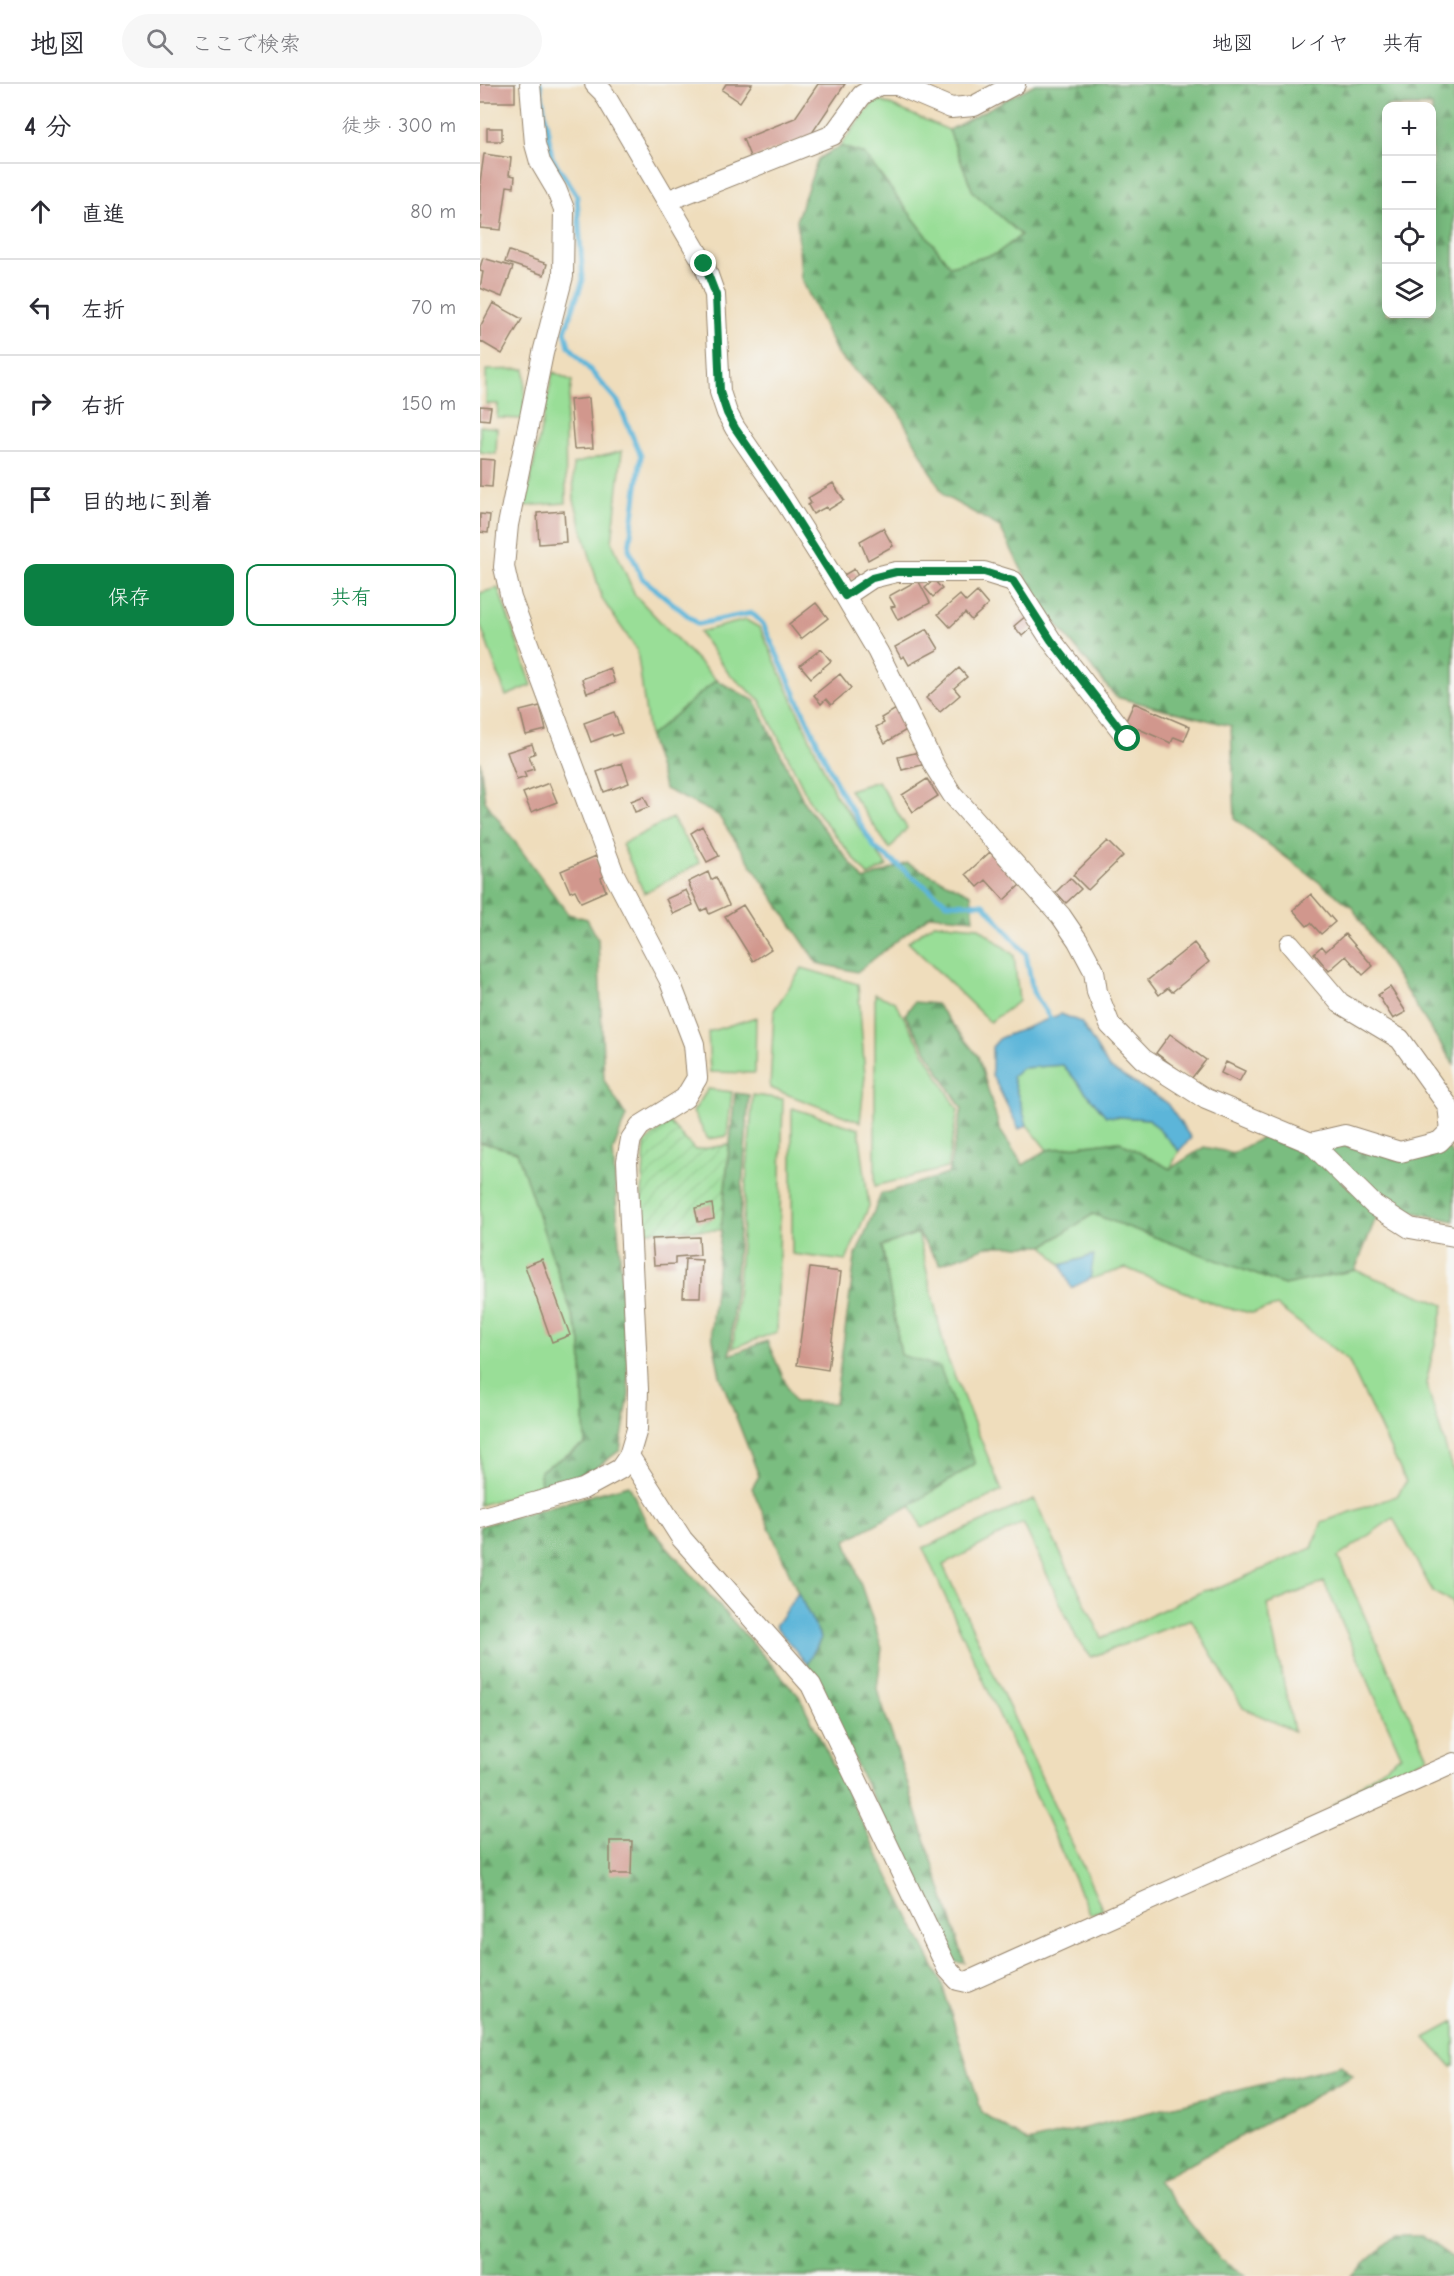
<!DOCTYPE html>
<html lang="ja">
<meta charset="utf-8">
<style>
body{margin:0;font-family:"Comic Neue","Klee One",sans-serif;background:#f7f7f7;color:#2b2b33}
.controls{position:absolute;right:18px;top:18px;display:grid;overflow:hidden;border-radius:12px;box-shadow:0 3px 15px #0003}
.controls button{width:54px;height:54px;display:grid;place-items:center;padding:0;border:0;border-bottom:2px solid #e1e1e2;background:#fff;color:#2b2b33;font:30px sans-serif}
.stop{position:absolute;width:18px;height:18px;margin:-14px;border:4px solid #0b8043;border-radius:50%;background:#fff}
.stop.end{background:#0b8043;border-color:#fff;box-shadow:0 2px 6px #0008}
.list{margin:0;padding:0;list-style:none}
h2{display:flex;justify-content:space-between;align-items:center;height:78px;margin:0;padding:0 24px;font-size:26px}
h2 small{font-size:20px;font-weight:400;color:#7c7c81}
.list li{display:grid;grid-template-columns:39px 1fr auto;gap:18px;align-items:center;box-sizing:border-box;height:96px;padding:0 24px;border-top:2px solid #e1e1e2}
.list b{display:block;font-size:22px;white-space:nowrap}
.list em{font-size:20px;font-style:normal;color:#7c7c81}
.actions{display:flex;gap:12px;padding:18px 24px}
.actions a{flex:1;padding:14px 0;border:2px solid #0b8043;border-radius:12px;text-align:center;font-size:21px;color:#0b8043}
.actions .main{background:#0b8043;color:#fff}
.icon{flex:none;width:33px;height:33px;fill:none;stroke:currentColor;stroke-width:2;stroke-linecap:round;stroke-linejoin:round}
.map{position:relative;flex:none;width:974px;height:2192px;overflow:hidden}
header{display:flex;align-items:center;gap:36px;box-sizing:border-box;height:84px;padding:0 30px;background:#fff;border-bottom:2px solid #e1e1e2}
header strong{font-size:28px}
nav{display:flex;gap:33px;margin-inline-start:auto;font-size:21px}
.search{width:420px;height:54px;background:#f7f7f7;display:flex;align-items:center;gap:15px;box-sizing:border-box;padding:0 21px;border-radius:33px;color:#7c7c81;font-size:22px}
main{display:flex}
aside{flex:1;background:#fff}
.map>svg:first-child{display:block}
</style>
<header>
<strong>地図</strong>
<div class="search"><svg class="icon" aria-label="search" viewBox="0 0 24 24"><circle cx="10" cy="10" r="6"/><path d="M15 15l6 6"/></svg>ここで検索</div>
<nav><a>地図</a><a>レイヤ</a><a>共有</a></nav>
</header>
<main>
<aside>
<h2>4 分<small>徒歩 · 300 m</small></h2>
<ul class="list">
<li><svg class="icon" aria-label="ahead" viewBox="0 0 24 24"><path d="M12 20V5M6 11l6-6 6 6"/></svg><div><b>直進</b></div><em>80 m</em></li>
<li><svg class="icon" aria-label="left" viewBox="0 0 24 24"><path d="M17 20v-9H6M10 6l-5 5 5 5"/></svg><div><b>左折</b></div><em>70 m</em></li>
<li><svg class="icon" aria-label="right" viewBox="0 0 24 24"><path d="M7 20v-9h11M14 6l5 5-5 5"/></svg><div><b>右折</b></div><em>150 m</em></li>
<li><svg class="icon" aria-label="arrive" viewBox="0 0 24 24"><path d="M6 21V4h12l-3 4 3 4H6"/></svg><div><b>目的地に到着</b></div></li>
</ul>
<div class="actions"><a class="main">保存</a><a>共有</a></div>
</aside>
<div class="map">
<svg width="974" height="2192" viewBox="0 0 974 2192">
<defs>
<pattern id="forest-firs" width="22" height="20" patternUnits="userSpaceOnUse" patternTransform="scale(1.5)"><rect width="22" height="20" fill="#7abd80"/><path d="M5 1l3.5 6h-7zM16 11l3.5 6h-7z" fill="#659a68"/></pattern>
<pattern id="garden-furrows" width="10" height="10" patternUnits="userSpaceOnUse" patternTransform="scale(1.5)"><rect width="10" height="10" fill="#99de97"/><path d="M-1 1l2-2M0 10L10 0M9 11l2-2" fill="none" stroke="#85bf82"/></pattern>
</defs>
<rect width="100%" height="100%" fill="#f6f6f2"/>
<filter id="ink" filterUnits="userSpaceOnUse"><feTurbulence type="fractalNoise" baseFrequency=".0167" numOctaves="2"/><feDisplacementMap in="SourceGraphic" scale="12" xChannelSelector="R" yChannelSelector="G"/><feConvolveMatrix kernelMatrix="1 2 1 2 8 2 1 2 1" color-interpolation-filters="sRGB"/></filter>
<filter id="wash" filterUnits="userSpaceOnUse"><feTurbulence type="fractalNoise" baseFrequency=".008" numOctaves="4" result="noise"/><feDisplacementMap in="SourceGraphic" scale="24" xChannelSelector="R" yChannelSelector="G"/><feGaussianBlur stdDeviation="1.35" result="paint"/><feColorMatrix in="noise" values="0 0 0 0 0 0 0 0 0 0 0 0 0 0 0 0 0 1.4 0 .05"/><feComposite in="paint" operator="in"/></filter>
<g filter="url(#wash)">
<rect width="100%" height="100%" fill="#efddbc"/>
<path fill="#99de97" stroke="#6a845a" stroke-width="1.5" d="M396,15L469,46L493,108L542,151L516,170L470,182L384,70L360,62Z
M45,285L44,335L17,334L18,320H6V286Z
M73,288L92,297L85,341L86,419L45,422Z
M0,342L17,344L16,370L0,368Z
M142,367L132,458L155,511L236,596L169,653L157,566L122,515L94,416L93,380Z
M18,504L52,601L26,612L0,540V509Z
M266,536L280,544L355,710L407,782L388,792L332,722L280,616L249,590L219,548Z
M398,697L427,744L410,765L369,706Z
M192,734L220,779L164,809L142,760Z
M454,839L498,843L534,871L539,917L510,938L428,858Z
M322,884L378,900L385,992L380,1038L290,1004L294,926Z
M395,910L415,918L478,1026L467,1084L395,1102Z
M276,933L275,989L230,988L228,948Z
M583,981L626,1032L669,1035L699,1067L690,1085L638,1057L567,1066L547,1041L532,993L542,984Z
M228,1005L252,1008L247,1052L228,1055L213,1028Z
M273,1011L303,1015L297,1248L253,1264Z
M312,1024L379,1045L389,1122L366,1177L312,1170Z
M0,1058L37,1068L101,1257L105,1360L60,1387L61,1404L0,1421Z
M613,1130L804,1201L875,1186L964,1221L946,1299L974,1391V1533L972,1518L953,1508L913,1434L858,1473L948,1673L851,1723L921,1671L844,1498L787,1521L814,1647L763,1624L711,1535L611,1573L597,1555L543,1439L463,1481L623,1826L610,1830L443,1464L554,1415L622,1554L723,1507L741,1503L832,1464L842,1438L917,1412L926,1398L868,1276L797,1222L772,1229L742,1223L646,1184L610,1195L613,1171L581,1181L564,1162Z
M438,1149L466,1271L522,1407L442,1444L431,1421L495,1379L421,1271L402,1162Z
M974,1938V1982L972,1983L945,1954Z"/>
<path fill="url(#forest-firs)" stroke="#5a744f" stroke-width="1.5" fill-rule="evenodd" d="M555,0H974V981L872,823L755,735L751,642L636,613L557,516L520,443L464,412L418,327L358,271L321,194L317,134L338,75L360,62L384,70L470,182L516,170L541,151L493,108L469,46ZM906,22H952V230H906Z
M236,596L275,617L326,722L384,796L427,779L491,810L494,835L450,831L377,888L337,879L238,731L185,705L169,653Z
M0,677L5,717L88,830L107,835L118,855L124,996L146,1032L133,1067L149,1310L140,1366L113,1386L61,1404L60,1387L105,1360L101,1257L37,1068L0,1058Z
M434,918L456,920L498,972L520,1046L543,1081L567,1066L638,1057L690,1085L724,1063L754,1069L783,1053L828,1070L859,1060L917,1075L968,1064L974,1073V1137L901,1121L875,1186L804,1201L613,1130L564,1162H509L460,1180L438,1149L402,1162L421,1271L460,1283L495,1380L431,1421L366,1456L402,1564L397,1605L485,1879L473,1878L327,1580L341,1554L318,1509L272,1404L279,1392L240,1292L231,1245L255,1009L269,1011L250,1271L287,1257L314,1318L355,1319L375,1174L401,1110L468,1090L482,1025L425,931Z
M149,1401L167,1440L319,1612L461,1897L502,2029L548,2058L861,1981L873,1992L677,2097L739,2174L766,2192H0V1442Z
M916,2152H942L974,2175V2192H871Z"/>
<path fill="url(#garden-furrows)" stroke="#6a845a" stroke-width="1.5" d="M189,1038L215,1066L249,1061L241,1146L160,1147L165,1059Z"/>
<path fill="#5cb5d9" stroke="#4c707c" stroke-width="1.5" d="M581,930L601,938L629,984L686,1018L711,1054L699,1067L669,1035L626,1032L583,981L542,984L532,993L547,1041L539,1045L512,991V963L520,954Z
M614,1171L610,1195L591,1204L581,1181Z
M318,1509L341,1554L327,1580L295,1542Z"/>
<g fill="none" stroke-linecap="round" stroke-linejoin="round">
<path stroke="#5cb5d9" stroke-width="5" d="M60,0L72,73L97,112L103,196L85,247L89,262L138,318L161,372L149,465L162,494L218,540L272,529L283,540L359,705L395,764L467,819L504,820L546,870L553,908L574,940"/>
</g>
<g id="blocks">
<path fill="#d1978d" d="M0,0H35V18H0Z
M246,0H272L260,18L242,6Z
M338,0H365L330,52L271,75L263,55L315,34Z
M7,44H22V57H7Z
M4,70L31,74L29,91L35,92L34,103L27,102L21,146L0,144L2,132H0V98Z
M29,167L67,180L64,191L25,178Z
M3,174L33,183L22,213L0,204L3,188L0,187V183Z
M13,219L42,235L22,270L0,257V243Z
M109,314L113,364L94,365L90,316Z
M0,322L11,323L9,336L0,335Z
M0,375L14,376L12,403L0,402Z
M353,399L364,416L348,426L346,423L333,430L328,421L331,419L328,414Z
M84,427L86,458L59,460L57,429Z
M0,430L10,431L8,449L0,448Z
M403,444L413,462L388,476L380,457Z
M374,485L378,492L368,498L364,491Z
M438,496L450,519L418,536L411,523L415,522L409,512Z
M454,496L462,505L453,513L445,504Z
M497,508L508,521L491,536L485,529L470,543L458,530L480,511L486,518Z
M336,519L348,534L321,555L309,540Z
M547,531L555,541L542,552L534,542Z
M447,545L459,565L429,581L424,572L421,574L415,563Z
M341,565L351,577L331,594L320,581Z
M130,584L135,599L107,609L102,595Z
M479,584L487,593L474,604L480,611L460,628L446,614Z
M360,590L371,604L351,621L346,615L341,620L334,611Z
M654,619L710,643L704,657L694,653L691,659L645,639Z
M60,622L66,646L46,651L40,627Z
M416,625L428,645L405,659L396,643L404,639L401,634Z
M134,628L142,649L133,652L132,650L111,658L104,639Z
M52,660L55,669L49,672L54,685L44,688L46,693L37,696L27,668Z
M439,668L442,681L422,686L418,673Z
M142,679L149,699L124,708L117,688Z
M447,695L458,712L433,728L422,711Z
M69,699L77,718L51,728L43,709Z
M164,712L169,723L155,728L151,717Z
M222,742L239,772L227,778L211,749Z
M628,757L643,772L608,806L593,791Z
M510,768L540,801L524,816L506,796L498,803L486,790Z
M116,772L124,792L121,794L126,807L101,818L95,806L90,808L81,787Z
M228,788L231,796L236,793L249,821L229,830L227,824L221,827L208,798Z
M590,794L601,805L586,819L576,808Z
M206,806L213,821L193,830L186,815Z
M831,810L855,838L841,850L831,839L827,842L813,826Z
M263,821L291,865L273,877L245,832Z
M865,850L893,882L883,891L866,872L849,887L834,869L842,862L846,867Z
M714,859L729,878L692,908L688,904L679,911L668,896Z
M910,903L926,928L913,935L898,911Z
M690,950L726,976L711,995L676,969Z
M746,978L765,987L759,998L741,989Z
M232,1120L234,1135L218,1138L215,1124Z
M219,1153L220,1171L195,1173V1180L174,1181L172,1155Z
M62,1175L90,1251L72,1258L45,1182Z
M205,1175L222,1176L220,1213H203Z
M330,1184L361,1188L348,1286L317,1281Z
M130,1757H152L151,1790H130Z"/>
</g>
</g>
<g filter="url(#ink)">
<use href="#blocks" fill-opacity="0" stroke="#95846d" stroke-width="1.5"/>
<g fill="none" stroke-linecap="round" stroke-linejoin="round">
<g stroke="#95846d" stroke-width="22">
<path id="minor" d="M115,0L123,8L224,180L235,211L240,308L247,329L255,344L305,417L365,512L398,568L455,683L472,710L581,832L598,857L614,887L617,908L630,941L663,975L726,1015L831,1059L894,1121L930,1144L974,1152
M187,117L353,51L382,11L399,1H417L471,24L494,22L535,0
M365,512L392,494L416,488H504L533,497L571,556L648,655
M810,860L860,919L920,955L968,1022L971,1046L959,1058L920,1068L865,1051L831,1059
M149,1372L202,1455L331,1601L467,1884L478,1896L487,1898L974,1679
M0,1434L103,1405L140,1385L149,1372L157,1345L158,1305L147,1077L151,1055L160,1042L205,1014L217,994L214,960L189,895L134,790L31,514L24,483L28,441L63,269L83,192L84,125L76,105L60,78L55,60L50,0"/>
</g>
<use href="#minor" stroke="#fff" stroke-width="20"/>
</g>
</g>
<g fill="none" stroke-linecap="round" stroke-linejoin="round" filter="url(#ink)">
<path stroke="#0b8043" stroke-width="8" d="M224,180L236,211L240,308L247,329L255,344L305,417L365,512L392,494L416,488H504L533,497L571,556L648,655"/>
</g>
</svg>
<div class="controls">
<button>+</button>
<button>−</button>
<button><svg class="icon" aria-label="locate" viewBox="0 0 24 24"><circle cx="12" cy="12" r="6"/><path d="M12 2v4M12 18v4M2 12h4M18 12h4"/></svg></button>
<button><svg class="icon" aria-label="layers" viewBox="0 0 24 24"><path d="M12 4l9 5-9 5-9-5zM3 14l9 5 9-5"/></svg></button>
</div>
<div class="stop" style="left:648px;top:655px"></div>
<div class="stop end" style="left:224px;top:180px"></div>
</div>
</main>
